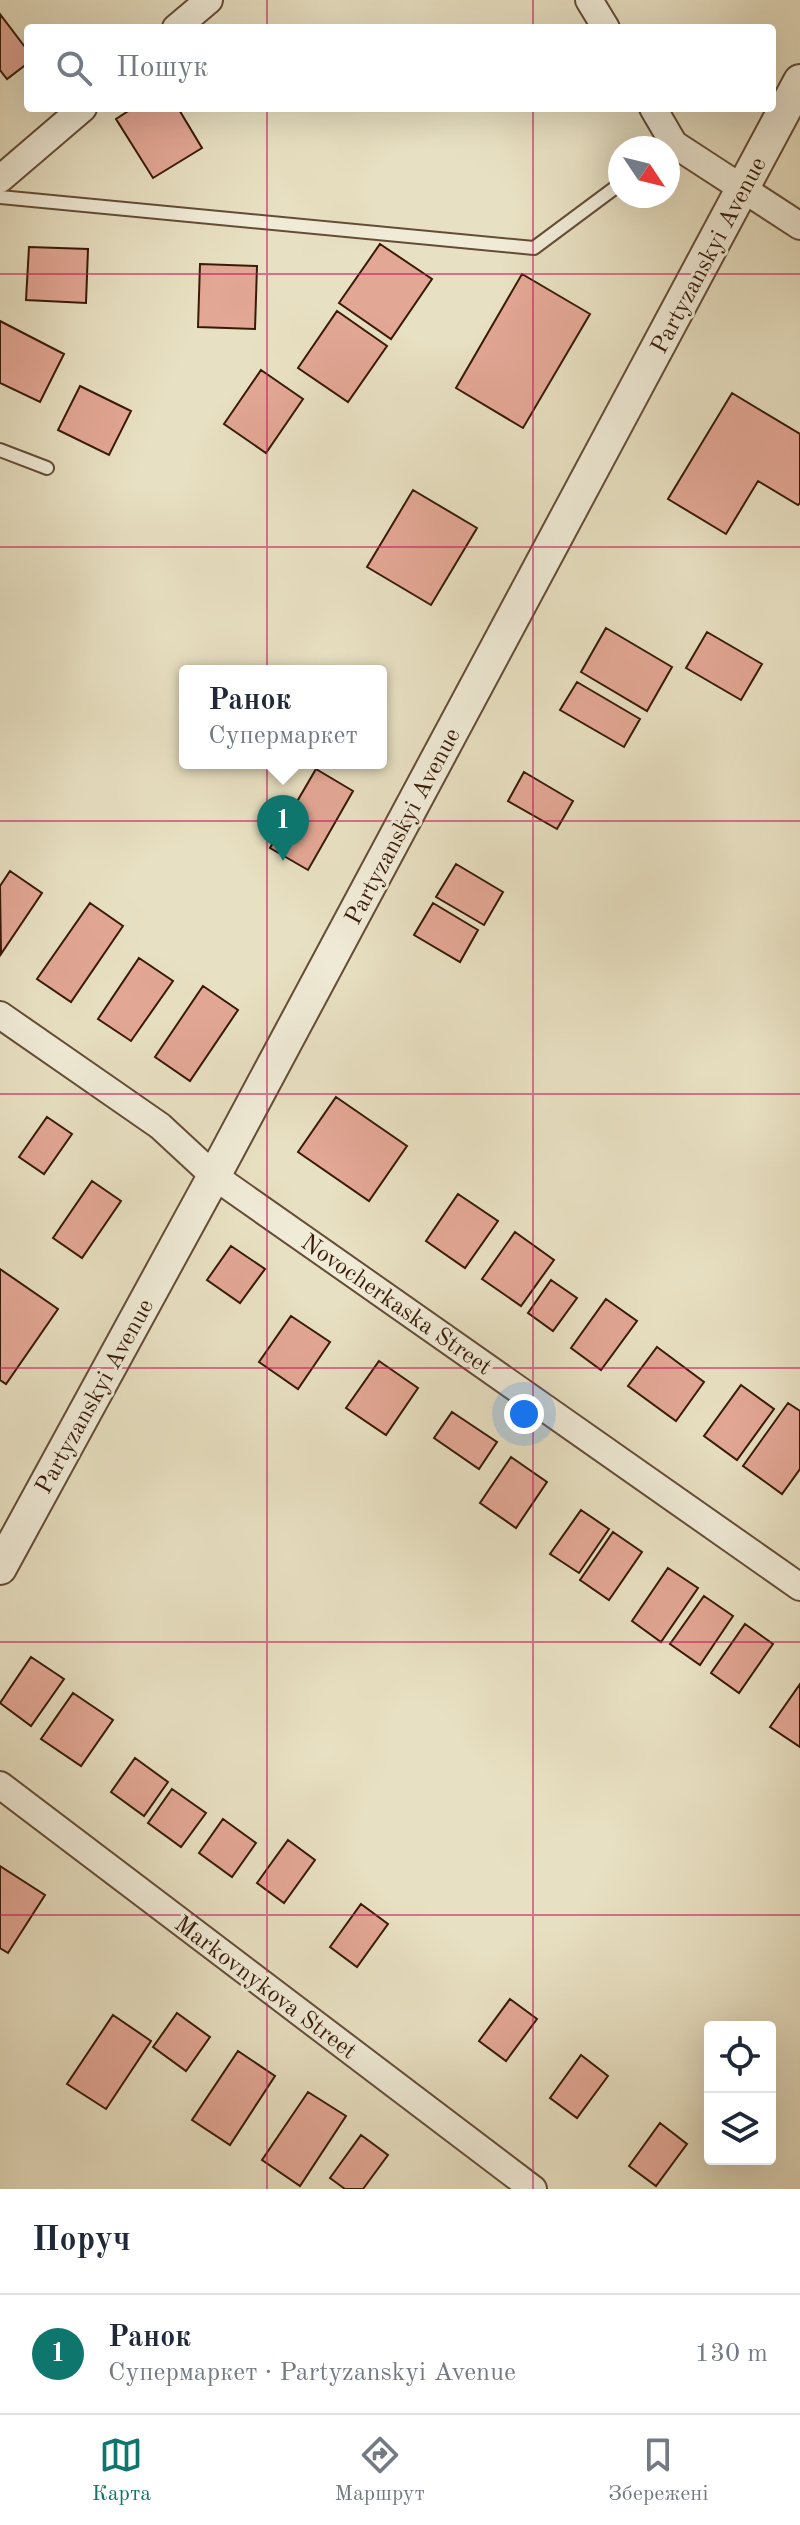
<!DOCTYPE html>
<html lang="uk">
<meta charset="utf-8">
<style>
body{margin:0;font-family:"Old Standard TT",serif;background:#f6f6f7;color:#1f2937}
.controls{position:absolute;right:24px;bottom:24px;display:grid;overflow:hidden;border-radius:8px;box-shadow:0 8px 32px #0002}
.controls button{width:72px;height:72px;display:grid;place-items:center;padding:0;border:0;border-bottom:2px solid #e0e1e3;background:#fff;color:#1f2937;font:40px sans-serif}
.compass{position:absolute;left:608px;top:136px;width:72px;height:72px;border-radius:50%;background:#fff;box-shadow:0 8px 32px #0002;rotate:125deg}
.you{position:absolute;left:524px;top:1414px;width:28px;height:28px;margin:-20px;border:6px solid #fff;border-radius:50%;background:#1a73e8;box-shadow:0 0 0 12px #1a73e833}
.badge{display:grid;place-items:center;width:52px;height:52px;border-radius:50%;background:#0f766e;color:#fff;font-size:26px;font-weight:700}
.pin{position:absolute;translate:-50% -66px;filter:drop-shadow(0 2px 4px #0008)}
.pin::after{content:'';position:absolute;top:42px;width:28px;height:24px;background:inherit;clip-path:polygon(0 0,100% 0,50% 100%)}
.popup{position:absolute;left:179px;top:665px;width:208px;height:104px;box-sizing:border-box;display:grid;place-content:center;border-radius:8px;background:#fff;filter:drop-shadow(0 2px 6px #0005);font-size:26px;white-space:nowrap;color:#747a83}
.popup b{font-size:30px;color:#1f2937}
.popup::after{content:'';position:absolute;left:50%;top:100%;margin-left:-16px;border:16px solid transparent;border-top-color:#fff}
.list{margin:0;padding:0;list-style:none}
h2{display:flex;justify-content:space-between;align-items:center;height:104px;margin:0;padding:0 32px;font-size:34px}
h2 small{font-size:26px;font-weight:400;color:#747a83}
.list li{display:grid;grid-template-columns:52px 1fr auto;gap:24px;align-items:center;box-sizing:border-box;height:120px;padding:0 32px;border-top:2px solid #e0e1e3}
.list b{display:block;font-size:30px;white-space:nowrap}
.list p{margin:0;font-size:26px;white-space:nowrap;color:#747a83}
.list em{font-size:26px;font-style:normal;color:#747a83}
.icon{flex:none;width:44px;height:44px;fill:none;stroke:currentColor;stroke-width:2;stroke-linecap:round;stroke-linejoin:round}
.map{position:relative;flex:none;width:800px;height:2189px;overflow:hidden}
.search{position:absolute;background:#fff;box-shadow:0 8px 32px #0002;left:24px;right:24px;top:24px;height:88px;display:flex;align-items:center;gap:20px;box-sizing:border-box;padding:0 28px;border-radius:8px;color:#747a83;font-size:30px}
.sheet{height:224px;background:#fff}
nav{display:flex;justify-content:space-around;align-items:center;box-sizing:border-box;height:112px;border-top:2px solid #e0e1e3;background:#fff;font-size:22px;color:#747a83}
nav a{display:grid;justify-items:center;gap:4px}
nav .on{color:#0f766e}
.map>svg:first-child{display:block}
</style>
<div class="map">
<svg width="800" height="2189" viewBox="0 0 800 2189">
<rect width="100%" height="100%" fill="#e8e0c2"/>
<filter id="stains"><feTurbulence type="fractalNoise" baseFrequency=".0025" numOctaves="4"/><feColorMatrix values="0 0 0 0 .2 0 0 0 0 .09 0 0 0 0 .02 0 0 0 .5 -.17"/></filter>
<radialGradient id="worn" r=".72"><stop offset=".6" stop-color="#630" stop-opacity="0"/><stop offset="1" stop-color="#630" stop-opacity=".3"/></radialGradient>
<path fill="#e3a795" stroke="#381a08" stroke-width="2" d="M0,14L28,51V63L7,79L0,70Z
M133,108H178L202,148L153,178L116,119Z
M380,244L432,279L391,339L339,303Z
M29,247L88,249L86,303L26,300Z
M200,264L257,266L255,329L198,327Z
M522,274L590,314L523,428L456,388Z
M337,311L387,346L348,402L298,368Z
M0,321L64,354L40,402L0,383Z
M261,370L303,399L266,453L224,424Z
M80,386L131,411L109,455L58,430Z
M732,393L800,434V503L798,505L758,481L726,534L668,499Z
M413,490L477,528L431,605L367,567Z
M606,628L672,667L647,711L581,672Z
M707,632L762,664L741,700L686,668Z
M577,682L640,719L624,747L560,710Z
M316,769L353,791L308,870L270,848Z
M524,772L573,801L557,829L508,801Z
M456,864L503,892L484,925L436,897Z
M10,871L42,893L1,954L0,886Z
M90,903L123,926L71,1002L37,979Z
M433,903L478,930L460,962L414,935Z
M139,958L173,981L131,1041L98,1019Z
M203,986L238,1010L190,1081L155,1057Z
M336,1097L407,1146L369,1201L298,1152Z
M47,1117L72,1134L44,1174L19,1157Z
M92,1181L121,1201L82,1258L53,1238Z
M458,1194L498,1221L465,1268L426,1241Z
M515,1232L554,1260L521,1306L482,1279Z
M231,1246L265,1269L240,1303L207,1280Z
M0,1269L58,1309L6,1384L0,1380Z
M551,1280L577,1298L553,1331L528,1313Z
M606,1299L637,1321L601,1370L571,1348Z
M291,1316L330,1342L298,1389L259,1362Z
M657,1347L704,1382L676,1421L628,1386Z
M379,1361L418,1388L386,1435L346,1408Z
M741,1385L774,1409L737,1460L704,1436Z
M788,1403L800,1411V1469L782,1494L743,1466Z
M452,1412L497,1442L479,1469L434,1438Z
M511,1457L547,1482L516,1528L480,1503Z
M581,1510L609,1529L579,1573L550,1554Z
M613,1532L642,1552L609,1600L580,1580Z
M668,1568L698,1588L661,1642L632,1621Z
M704,1596L733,1616L700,1665L670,1644Z
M745,1624L773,1644L739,1693L711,1673Z
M31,1657L64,1679L31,1726L0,1703Z
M800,1684V1747L770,1727Z
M73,1693L113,1720L81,1766L41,1739Z
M135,1758L168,1782L144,1816L111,1792Z
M172,1789L206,1813L181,1847L148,1823Z
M223,1819L256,1843L232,1877L199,1853Z
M288,1840L315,1860L284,1903L257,1883Z
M0,1866L45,1895L8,1953L0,1948Z
M361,1904L388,1924L357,1967L330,1947Z
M510,1999L537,2019L506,2061L479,2041Z
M177,2013L210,2037L186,2071L153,2047Z
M113,2015L151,2041L106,2109L67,2084Z
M238,2051L275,2076L230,2145L192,2120Z
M581,2055L608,2076L577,2118L550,2098Z
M308,2092L346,2116L300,2186L262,2160Z
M660,2123L687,2144L656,2186L629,2166Z
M361,2135L388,2155L363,2189H345L330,2178Z"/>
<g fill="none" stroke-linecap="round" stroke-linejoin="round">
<g stroke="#644c36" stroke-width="16">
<path id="service" d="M0,197L534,248L620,184
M0,450L47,468"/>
</g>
<g stroke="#644c36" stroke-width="30">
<path id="minor" d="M589,0L606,28
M176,28L209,0
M653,108L674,144L800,226
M0,179L83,108
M0,1015L160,1126L214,1176L800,1587
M0,1785L533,2189"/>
</g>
<g stroke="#644c36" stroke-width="36">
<path id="tertiary" d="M0,1568L214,1176L800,81"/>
</g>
<use href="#service" stroke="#f0ebd7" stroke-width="12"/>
<use href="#minor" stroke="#f0ebd7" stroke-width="26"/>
<use href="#tertiary" stroke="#f0ebd7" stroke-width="32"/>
</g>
<path fill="none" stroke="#c2185b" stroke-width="2" stroke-opacity="0.55" d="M267,0V28M533,0V28M267,108V2189M533,108V2189M0,274H800M0,547H800M0,821H800M0,1094H800M0,1368H800M0,1642H800M0,1915H800"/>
<g text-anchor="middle" stroke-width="6" stroke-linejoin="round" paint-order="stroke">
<g font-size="24" fill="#381a08" stroke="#f0ebd7">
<text transform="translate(708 255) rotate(-62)" y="8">Partyzanskyi Avenue</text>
<text transform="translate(402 826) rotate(-62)" y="8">Partyzanskyi Avenue</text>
<text transform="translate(397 1304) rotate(35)" y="8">Novocherkaska Street</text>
<text transform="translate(94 1396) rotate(-61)" y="8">Partyzanskyi Avenue</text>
<text transform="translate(266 1987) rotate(37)" y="8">Markovnykova Street</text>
</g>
</g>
<rect width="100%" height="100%" filter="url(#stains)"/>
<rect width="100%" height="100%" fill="url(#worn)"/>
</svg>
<div class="controls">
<button><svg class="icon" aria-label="locate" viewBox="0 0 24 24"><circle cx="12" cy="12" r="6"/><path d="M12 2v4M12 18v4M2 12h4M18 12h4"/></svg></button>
<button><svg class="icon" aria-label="layers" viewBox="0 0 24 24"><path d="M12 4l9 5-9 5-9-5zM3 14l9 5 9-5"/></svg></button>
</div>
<svg class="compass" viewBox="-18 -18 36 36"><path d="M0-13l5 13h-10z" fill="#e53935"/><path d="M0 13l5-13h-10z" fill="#747a83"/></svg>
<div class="you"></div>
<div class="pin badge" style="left:283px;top:861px">1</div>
<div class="popup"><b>Ранок</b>Супермаркет</div>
<div class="search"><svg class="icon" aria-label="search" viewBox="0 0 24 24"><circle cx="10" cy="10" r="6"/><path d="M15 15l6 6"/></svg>Пошук</div>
</div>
<section class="sheet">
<h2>Поруч<small></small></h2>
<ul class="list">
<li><span class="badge">1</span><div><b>Ранок</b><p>Супермаркет · Partyzanskyi Avenue</p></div><em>130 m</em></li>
</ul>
</section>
<nav>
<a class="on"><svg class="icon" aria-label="map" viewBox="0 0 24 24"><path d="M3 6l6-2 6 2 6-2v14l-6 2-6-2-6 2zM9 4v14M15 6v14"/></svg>Карта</a>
<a><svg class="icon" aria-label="directions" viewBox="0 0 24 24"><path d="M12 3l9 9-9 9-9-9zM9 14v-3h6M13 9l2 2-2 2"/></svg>Маршрут</a>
<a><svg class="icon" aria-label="saved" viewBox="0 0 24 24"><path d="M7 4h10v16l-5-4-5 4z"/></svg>Збережені</a>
</nav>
